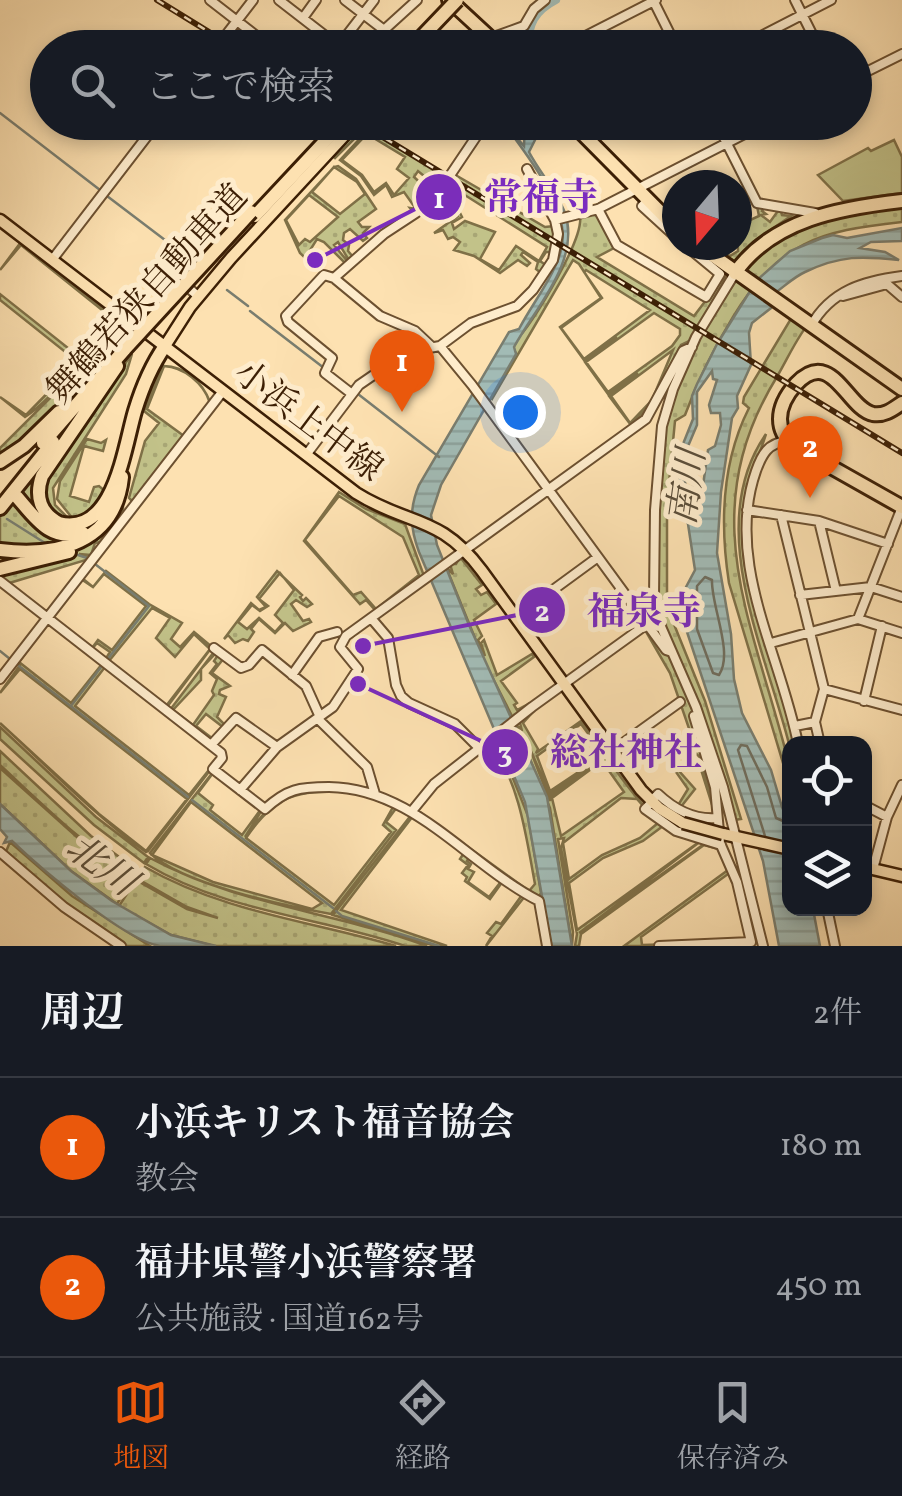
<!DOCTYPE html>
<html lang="ja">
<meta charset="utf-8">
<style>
body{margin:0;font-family:Vollkorn,"Noto Serif JP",serif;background:#242831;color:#f1f3f6}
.controls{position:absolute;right:30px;bottom:30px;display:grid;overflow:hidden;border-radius:20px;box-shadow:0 5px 15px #0003}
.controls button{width:90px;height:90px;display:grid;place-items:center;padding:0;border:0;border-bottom:2px solid #363941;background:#171b24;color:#f1f3f6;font:50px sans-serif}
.compass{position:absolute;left:662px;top:170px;width:90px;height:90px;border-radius:50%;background:#171b24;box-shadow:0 5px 15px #0003;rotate:199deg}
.you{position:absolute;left:520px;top:412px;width:35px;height:35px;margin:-25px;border:8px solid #fff;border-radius:50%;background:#1a73e8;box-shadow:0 0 0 15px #1a73e833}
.badge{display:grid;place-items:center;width:65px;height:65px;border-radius:50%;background:#ea580c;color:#fff;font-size:32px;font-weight:700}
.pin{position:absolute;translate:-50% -82px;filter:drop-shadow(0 2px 5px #0008)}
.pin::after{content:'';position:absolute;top:52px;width:35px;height:30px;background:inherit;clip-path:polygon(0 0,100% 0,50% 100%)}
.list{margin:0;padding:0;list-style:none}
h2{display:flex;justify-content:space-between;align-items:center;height:130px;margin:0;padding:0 40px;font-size:42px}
h2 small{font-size:32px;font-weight:400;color:#9ea1a6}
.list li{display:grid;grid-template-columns:65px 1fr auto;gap:30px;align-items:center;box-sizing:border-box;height:140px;padding:0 40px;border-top:2px solid #363941}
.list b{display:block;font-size:38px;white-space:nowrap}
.list p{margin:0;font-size:32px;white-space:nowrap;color:#9ea1a6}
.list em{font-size:32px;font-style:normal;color:#9ea1a6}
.icon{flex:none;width:55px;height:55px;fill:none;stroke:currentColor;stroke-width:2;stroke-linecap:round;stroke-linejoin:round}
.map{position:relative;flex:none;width:902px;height:946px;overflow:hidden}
.search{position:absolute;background:#171b24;box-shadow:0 5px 15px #0003;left:30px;right:30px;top:30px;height:110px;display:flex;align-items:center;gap:25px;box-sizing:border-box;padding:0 35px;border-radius:55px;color:#9ea1a6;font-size:38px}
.sheet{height:410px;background:#171b24}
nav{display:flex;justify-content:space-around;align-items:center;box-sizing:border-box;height:140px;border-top:2px solid #363941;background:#171b24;font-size:28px;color:#9ea1a6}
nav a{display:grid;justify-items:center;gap:5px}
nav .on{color:#ea580c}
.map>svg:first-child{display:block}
</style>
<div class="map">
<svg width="902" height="946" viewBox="0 0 902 946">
<defs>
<pattern id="grass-dots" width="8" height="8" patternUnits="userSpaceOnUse" patternTransform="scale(2.5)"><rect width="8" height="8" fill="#c2c289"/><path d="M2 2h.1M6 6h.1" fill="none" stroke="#a8a675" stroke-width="1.8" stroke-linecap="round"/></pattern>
<pattern id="water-rules" width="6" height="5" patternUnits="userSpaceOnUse" patternTransform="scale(2.5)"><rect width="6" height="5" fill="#a2bbb5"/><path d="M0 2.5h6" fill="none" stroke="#8ca09a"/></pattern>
</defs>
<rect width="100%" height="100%" fill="#fde1b1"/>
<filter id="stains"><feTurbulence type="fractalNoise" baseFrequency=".002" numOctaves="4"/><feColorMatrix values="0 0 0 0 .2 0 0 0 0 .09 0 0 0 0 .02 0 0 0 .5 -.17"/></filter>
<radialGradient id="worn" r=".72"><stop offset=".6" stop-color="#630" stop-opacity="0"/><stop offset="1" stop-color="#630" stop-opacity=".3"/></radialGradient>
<path fill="url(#grass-dots)" stroke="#7f7047" stroke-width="2.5" fill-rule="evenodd" d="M345,123H357L447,177L444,181L433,173L429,180L418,171L414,177L429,191L414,213L410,208L416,209L404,192L392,197L386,185L374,195L361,176L340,160L365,133L362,131L335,158L330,154ZM367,134L405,157L397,169L409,178L394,195L386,183L374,192L362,175L342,160Z
M338,166L356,179L376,209L358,222L362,227H369L363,233L367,238L363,241L350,229L344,233L343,240L349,245L348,251L354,258L350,262L338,242L334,245L348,262L346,264L324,242L317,239L307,255L316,263L314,266L300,253L285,220L334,167ZM334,167L357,182L365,194L340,214L312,192ZM309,195L338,217L310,242L305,239L299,245L286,220Z
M452,173L545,227L555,226L554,252H546L540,261L547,266L541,273L536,269L538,262L523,252L521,255L530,263L527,266L518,260L500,273L474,256L454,250L460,242L453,237L448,239L443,230L434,233L458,216L454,208L447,210L445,202L452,197L449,193L443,197L441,193L445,190L442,186L450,179L482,197L450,177ZM460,192L547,247L539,261L516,246L499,270L480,259L495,232L465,221L454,229L452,223L462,217L456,205L449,209L447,202Z
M902,203V222C818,231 779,242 733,317C714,348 698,380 685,415L675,421L667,504V607L705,701L741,819L734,820L658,609L656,576L662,439L675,390L701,333L751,258L798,227Z
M757,206L765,207L762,211L766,214L761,215L770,222L780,208L782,215L791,216L753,242L735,262L710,245L730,256L738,251L737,226L759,216Z
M596,212L614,248L597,257L694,316L725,275L726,277L691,340L681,345L649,407L631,425L609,396L638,373L608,394L585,362L617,337L584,360L560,327L601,298L579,264L573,260L492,399L491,398L517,355L513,348L519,337C536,317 584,239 580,216ZM586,270L650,310L584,359L561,328L602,298L584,272ZM654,313L680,329V335L672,346L608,392L586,362ZM673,350L652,400L630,423L611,396Z
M21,242L125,326C117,336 109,334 99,343C77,363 53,398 25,417L0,397L26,415L78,362L0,300V294L78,356H83L101,337L116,334L122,326L21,245L0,270Z
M798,307L813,318C799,333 789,356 778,375C692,514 753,620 789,764V783L729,583C720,525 722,461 749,408L743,403L744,397Z
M113,340L121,343C83,384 46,427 0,459V448L106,342Z
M132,354L126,374L53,488L55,505L70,520L73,519L57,499L60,481L87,439L101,443L106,440L103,451L84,446L70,496L89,502L94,487L99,486L105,491L97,509L81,521C48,527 37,500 46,472Z
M162,366C184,365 203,382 210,403L133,502L129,498L145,441L159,423L144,411ZM164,366C184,367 203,383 210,402L184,436L147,409Z
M766,434L747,491L744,553L795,743L789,744C765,649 703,524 766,434Z
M44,458L42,470L47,518L96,520L88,528L68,533L14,499L73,538L62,544L0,548V513Z
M339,492L366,509L405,524L424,576L376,611L366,600L360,604L304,541ZM339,496L403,537L419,575L376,609L361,592L353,595L305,540Z
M123,499V512L100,542L95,543L91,555L79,554L88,558L86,560L6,584L0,578V571C63,556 88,560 123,499Z
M460,557L482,585L476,589L481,595L487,592L496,604L474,620L482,636L478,640L485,656L481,643L484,640L497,675L532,654L534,657L501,681L517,703L514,705L517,710L530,703L513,718L486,665L446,567L453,574L450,564H456Z
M106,571L149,604L182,623L171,639L180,647L194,632L212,647L167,707L105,660L110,652L97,643L91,650L51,618L82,578L93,587ZM104,574L146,606L112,650L98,640L92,648L52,618L81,579L93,587ZM152,608L170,618L156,638L175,657L194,634L210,649L166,706L109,661Z
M277,571L302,595L300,597L303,601L306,598L312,604L307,607L296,600L291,604L303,621L309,619L311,622L293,631L285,623L275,633L259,619L251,629L254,632L248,641L243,639L235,643L228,635L224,639L251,603L259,610L266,607L257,597ZM280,573L294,590L275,615L283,623L275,632L259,618L247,629L238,622L252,605L260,611L268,606L259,599Z
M48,621L221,756L148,851L146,852C93,814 48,767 0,723L99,814L146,851L187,799L20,669L0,693L20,665L17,662ZM48,623L102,664L71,703L19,662ZM105,667L220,756L189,795L75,706Z
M644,628C682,652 703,743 713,787L714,801L699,760L716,815C702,821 689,813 677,807L688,789L669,762L694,743L670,673ZM689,748L700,757L698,760L714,811L710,817L680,808L695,789L671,762Z
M214,652L224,658L212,673L230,686L220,690L219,694L226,697L217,717L225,725L223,727L206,714L196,726L213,739L211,741L170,710ZM216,653L218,655L214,661L217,664L210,673L217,679L212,691L214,695L193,725L173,710L201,680V669Z
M543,701L523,723L538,749L536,753L581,721L605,755L550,794L530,749L550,801V797L606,757C636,797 650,824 701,841L579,933L704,844L720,848L736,883L750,943L624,946L728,870L719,849L704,845L581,934L579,946H575L577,934L561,848L564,838L558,839L573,932L572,946L550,808L515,723L522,731L519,719ZM581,724L604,755L550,791L537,756ZM602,761L624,792L561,836L552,798ZM621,798L637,799L658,823L640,838L602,855L569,879L563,843ZM663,826L699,842L577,930L569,883L603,858L643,841ZM728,874L732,875L735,883L748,942L642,945L641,937Z
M0,727L96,817L148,857L144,863L94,825L0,739Z
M497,738L528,816L550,946L541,893L538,898L529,894L415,811L435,785L494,741L504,758ZM492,745C520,786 526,836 535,884L529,891L417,810L435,785Z
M0,751L91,836L138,871L133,876C84,846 42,804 0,765Z
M0,768L88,847L133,878L117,904L71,871L0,804Z
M213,772L262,810L245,837L266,811L289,792L354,789L397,807L386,822L396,830L331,914C286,906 181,884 150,853ZM213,773L261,809L242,835L210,810L213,805L198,793ZM355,791L393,807L383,825L391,832L334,905L246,838C279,789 301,792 355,791ZM191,802L322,903L312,909L213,882L152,855Z
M412,814L470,856L467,861L471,864L468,869L474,872L468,882L489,897L503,879L524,895L525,896L486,946L492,936L487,933L496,922L501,924L522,895L503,881L490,899L465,881L467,877L462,873L468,865L460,859L464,853L413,816L341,910L447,946H435L333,915Z
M10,842L72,896L150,946H126L113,938L72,910L5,854Z
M150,858C237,905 336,912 427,946H405C319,917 226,912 146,864Z
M145,867C223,912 311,921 396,946H214L171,935L119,906L136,880L187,909L218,918L187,907L138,879L140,872L146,876L148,873L143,870Z"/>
<path fill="#c2c289" stroke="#7f7047" stroke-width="2.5" d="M894,140L902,157V193L843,201L818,175L868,148L871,151Z"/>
<path fill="url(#water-rules)" stroke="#797d6f" stroke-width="2.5" fill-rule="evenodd" d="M504,123L524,146L525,123H537V136L529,152C540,173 557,191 565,213C581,261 535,308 514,347L516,354L441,485L431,515L437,545L469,625L547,797L572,946H551L525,802L419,552C410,528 409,509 419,485L509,332L519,329C532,304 551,281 560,254C575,211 527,157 504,123Z
M902,228V241L871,242L860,248L885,252L899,260C862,256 841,255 805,272C792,278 783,288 772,295L771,308L752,323L749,333L751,365L737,396L738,408L732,418L721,492L717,553L731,634L734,679L742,713L771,770L782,807L789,822L790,908L813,909L820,946H779L763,861L687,632L686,587L695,570L688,524L680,510L677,473L679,454L693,419L692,396L697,384L717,344L757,280L790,251L822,238L833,235L847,238ZM712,371L713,379L717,380L709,405L711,413H720L721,425L715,446L708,450L700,507L693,486L689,496L683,475L686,451L697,425V392Z
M0,804L71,871L112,901L171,935L216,946C198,946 178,946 160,946C125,941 39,867 12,841L4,843L7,837L0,829Z"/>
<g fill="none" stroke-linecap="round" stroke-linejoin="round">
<path stroke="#6f6d5d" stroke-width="2.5" d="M705,577L712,580C711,606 734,653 719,675L713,673L697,629V586Z
M765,836L738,750L741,745L747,746L767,787L776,818L790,824"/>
<path stroke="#797d6f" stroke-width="2.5" d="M0,113L100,190
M107,196L190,259
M227,290L248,306
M250,311L324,368
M358,394L439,457
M7,519L45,543
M78,555L87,558
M95,564L149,606L107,660
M0,651L10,659
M19,666L188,797
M71,706L102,666
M192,800L333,908
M336,911L342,916L439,946"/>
<path stroke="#a2bbb5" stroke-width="8" d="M528,48C528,24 535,11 556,0"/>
<g stroke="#6c5030" stroke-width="12">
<path id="minor" d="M210,0L272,48
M279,0L341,48
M345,0L384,30L369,48
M653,0L677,48
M795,0L819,48
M303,18L316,0
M384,30L417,0
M491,38L524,26L534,9L545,0
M216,48L253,0
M337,48L374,0
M562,48L656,0
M738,48L831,0
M854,78L902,54
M374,122L381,127L389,122
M449,122L475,137
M716,122L757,203L815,213
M527,169L555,220
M647,201L642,206L677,238
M598,209L617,245L706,297L720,274L685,245
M52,260L158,122
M735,273L696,337L673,389L662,426L655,510L654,597L659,622L696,707L723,787L763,946
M176,277L199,297
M334,278L380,316L415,331L432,347
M843,296L887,284L902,297
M811,326C831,290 864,281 902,276
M440,346L472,385L666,650L672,652
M352,394L325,373L332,358L288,322L286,316L324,275L334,278L384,234L416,213L449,177L486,122
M787,441C768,443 762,454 756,471C724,562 781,655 798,744
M306,455L359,385L407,352L440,346L471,323L517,306L533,290L553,260L558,234L555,220L598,209L768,122
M747,510L819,521L888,544
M781,515L824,689L815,722
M819,521L836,591
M0,581L221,753L222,758L213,769L265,809C287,789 299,787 329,787C414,788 467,864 539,901L547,946
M800,595L871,587L902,597
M516,617L598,557
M371,618L388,638L396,685L401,696L409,703L455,724L480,749
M858,619L902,633
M771,643L858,619L902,507
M214,648L241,668L249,665L262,650L306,686L320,717
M292,675L319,637L337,632
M0,679L223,391
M824,689L902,710
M864,701L882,626
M319,720L367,767L375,794
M795,726L815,722L820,744
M211,745L236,718L277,747L333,707L358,669L340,647L346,636L646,419L683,351L692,347
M612,751L680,702
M240,790L277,747
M651,801L658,794C675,810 694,820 717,818
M652,802L645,809L676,831L721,845
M864,805L887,817
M412,811L434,784L532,707L647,624
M0,852L64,907L121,946
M873,869L887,817L902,785
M827,908L835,946
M659,946L751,942L737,882L720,843L715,787L694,716"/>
</g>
<g stroke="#3c1f05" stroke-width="15">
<path id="major" d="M468,48L491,38
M0,220L356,493C408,526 440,514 482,571L641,790L659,808L683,823
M165,346L190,307L231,258L357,122
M723,834L790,849
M864,867L902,876"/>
</g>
<g stroke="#3c1f05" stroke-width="18">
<path id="highway" d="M449,0L501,48
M571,122L677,229
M255,216L343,122
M698,245L902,389
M735,273C773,219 841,208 902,201
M117,366L42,476C35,496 40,513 59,523C114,537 124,448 135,411C142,388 151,366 165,346
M902,403C893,409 885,416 873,414C847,409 832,346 796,384C788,393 780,406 780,419C780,431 785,439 794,446L902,507
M43,443L125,349
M0,462L24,446L59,412
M17,497C36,519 50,542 83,533
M0,508L53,442
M0,550C58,557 115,543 122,477
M0,569L69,552"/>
</g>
<use href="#minor" stroke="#feeccc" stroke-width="8"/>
<use href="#major" stroke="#fde1b1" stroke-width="10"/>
<use href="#highway" stroke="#fde1b1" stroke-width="12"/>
<g stroke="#3c1f05" stroke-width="6">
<path id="rail" d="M157,0L235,48
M358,122L902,453"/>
</g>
<use href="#rail" stroke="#feeccc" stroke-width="2.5" stroke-dasharray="8" stroke-linecap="butt"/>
<g stroke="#3c1f05" stroke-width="15" stroke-linecap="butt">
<path id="major-bridge" d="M683,823L723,834"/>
</g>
<g stroke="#3c1f05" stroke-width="18" stroke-linecap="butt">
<path id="highway-bridge" d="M418,41L457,0
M125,349L251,212"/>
</g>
<use href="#major-bridge" stroke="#fde1b1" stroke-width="10"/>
<use href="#highway-bridge" stroke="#fde1b1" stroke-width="12"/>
</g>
<g text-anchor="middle" stroke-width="10" stroke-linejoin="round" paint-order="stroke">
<g font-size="35" fill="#3c1f05" stroke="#feeccc">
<text transform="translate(146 293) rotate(-48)" y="12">舞鶴若狭自動車道</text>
<text transform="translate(309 420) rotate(37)" y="12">小浜上中線</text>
</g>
<g font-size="38" font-style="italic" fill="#5b4e3a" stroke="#feeccc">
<text transform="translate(686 487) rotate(-82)" y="13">南川</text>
<text transform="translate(102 864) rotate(36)" y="13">北川</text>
</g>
</g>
<path fill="none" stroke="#7b2cbf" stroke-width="4" d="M315 260L439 197M363 646L542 610M358 684L505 752"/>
<g fill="#7b2cbf" stroke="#feeccc" stroke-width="4">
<circle cx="315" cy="260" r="10"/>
<circle cx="363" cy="646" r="10"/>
<circle cx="358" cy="684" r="10"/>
<circle cx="439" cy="197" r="25"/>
<circle cx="542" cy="610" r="25"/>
<circle cx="505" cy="752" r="25"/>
</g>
<g font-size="30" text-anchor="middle" font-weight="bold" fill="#fff">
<text x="439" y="208">1</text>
<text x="542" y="621">2</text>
<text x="505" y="762">3</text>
</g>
<g font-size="38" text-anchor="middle" font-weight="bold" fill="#7b2cbf" stroke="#feeccc" stroke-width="10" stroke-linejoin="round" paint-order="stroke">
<text x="541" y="210">常福寺</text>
<text x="644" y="624">福泉寺</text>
<text x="626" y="765">総社神社</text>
</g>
<rect width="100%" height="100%" filter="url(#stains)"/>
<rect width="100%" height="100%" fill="url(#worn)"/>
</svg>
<div class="controls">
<button><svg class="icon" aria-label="locate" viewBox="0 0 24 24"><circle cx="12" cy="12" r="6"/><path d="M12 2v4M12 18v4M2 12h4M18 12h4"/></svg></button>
<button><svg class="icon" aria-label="layers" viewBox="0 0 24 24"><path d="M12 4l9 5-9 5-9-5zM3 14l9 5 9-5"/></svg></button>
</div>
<svg class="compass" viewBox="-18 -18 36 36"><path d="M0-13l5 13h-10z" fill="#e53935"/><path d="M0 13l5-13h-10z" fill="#9ea1a6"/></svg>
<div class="you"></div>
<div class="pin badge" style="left:402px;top:412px">1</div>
<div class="pin badge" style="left:810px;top:498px">2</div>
<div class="search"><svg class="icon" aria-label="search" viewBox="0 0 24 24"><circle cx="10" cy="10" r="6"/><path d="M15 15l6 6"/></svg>ここで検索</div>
</div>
<section class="sheet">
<h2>周辺<small>2件</small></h2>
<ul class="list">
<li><span class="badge">1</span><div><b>小浜キリスト福音協会</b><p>教会</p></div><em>180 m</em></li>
<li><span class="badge">2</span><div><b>福井県警小浜警察署</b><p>公共施設 · 国道162号</p></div><em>450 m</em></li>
</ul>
</section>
<nav>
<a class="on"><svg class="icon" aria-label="map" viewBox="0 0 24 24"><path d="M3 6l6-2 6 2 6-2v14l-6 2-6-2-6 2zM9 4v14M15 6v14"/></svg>地図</a>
<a><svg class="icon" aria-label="directions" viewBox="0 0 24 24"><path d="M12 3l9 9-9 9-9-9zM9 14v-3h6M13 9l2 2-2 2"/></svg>経路</a>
<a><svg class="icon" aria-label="saved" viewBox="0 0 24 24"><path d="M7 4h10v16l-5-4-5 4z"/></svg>保存済み</a>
</nav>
